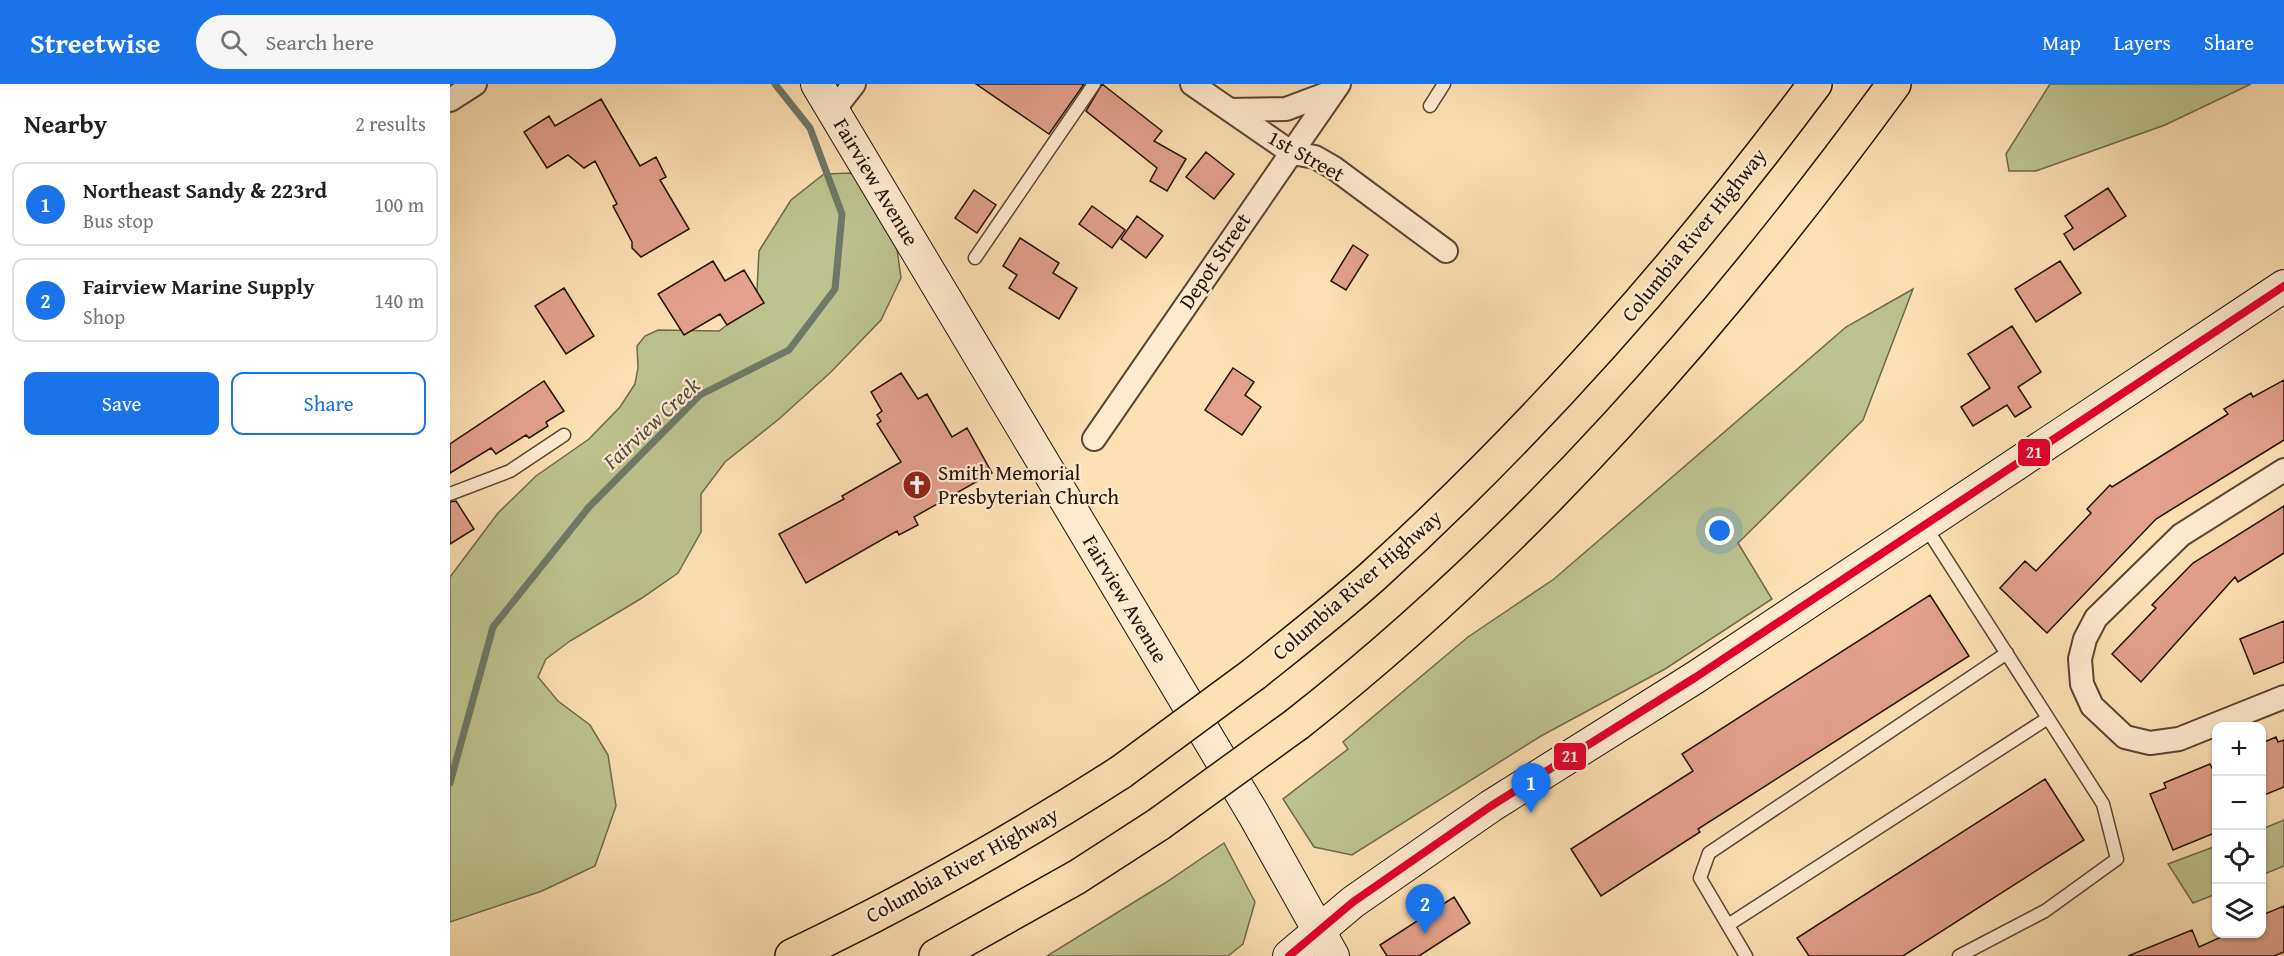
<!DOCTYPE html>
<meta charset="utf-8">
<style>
body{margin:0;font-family:"Gentium Book Plus",serif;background:#f6f6f6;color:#202124}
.controls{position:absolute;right:18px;bottom:18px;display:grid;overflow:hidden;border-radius:12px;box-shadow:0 2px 4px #0004}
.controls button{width:54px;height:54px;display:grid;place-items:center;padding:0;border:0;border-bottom:2px solid #e0e0e0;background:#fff;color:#202124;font:30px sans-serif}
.you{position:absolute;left:1270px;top:447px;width:21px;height:21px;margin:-15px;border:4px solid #fff;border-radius:50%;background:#1a73e8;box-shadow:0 0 0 9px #1a73e833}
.badge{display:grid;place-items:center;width:39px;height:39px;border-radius:50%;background:#1a73e8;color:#fff;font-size:20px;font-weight:700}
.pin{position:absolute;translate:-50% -50px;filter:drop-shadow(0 2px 3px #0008)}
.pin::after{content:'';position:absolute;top:32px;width:21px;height:18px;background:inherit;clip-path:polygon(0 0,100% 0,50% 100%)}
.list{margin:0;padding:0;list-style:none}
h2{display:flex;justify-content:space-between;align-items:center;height:78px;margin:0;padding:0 24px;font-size:26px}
h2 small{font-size:20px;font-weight:400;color:#757577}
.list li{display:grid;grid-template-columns:39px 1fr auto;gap:18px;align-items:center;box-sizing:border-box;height:84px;margin:0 12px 12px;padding:0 12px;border:2px solid #e0e0e0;border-radius:12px}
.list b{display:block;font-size:22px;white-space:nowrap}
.list p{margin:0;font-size:20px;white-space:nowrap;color:#757577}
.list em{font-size:20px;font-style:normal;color:#757577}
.actions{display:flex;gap:12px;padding:18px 24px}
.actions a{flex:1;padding:14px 0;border:2px solid #1a73e8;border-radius:12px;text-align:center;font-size:21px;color:#1a73e8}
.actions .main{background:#1a73e8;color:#fff}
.icon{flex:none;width:33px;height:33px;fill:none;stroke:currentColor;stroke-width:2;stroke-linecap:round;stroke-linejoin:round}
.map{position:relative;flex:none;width:1834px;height:872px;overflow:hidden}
header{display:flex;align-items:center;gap:36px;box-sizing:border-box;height:84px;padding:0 30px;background:#1a73e8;color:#fff}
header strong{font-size:28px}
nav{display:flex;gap:33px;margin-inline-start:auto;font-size:21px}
.search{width:420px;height:54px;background:#f6f6f6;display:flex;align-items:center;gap:15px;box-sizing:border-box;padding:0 21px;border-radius:33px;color:#757577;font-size:22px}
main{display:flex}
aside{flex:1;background:#fff}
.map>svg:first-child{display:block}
</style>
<header>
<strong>Streetwise</strong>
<div class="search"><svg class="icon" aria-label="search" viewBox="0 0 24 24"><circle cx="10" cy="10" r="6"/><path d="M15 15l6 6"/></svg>Search here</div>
<nav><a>Map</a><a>Layers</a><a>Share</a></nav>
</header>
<main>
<aside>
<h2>Nearby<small>2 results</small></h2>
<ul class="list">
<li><span class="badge">1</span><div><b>Northeast Sandy &amp; 223rd</b><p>Bus stop</p></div><em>100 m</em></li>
<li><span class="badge">2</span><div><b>Fairview Marine Supply</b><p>Shop</p></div><em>140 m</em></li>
</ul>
<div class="actions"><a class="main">Save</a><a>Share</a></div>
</aside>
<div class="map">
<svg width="1834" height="872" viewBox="0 0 1834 872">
<rect width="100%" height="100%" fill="#fde0b3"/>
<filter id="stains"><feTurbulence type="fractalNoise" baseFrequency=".00333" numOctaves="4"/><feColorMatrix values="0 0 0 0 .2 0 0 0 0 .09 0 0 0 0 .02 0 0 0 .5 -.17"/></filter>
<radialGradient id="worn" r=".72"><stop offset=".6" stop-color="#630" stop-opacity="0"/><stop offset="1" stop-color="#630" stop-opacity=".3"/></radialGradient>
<path fill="#bdc38e" stroke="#706a4b" stroke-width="1.5" d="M1600,0H1801L1715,41L1586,87H1559L1556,70Z
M402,89L447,165L451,194L431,236L381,288L329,335L275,378L251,410V448L228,489L192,514L120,557L96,575L88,593L108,617L140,641L158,671L166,722L145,782L92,807L0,838V493L48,429L86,392L139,355L170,323L185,300L188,284L187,262L195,252L208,246L269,247L293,229L307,206L309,167L341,116L374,90Z
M1463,205L1413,336L1288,459L1322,515L1215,585L1091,652L902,771L864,763L833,715L898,665L893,658L1018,553L1104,495L1396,243Z
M1834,736V782L1812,791V745Z
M774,759L805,818L793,860L778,872H597L715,799Z
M1766,762V810L1743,819L1718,780Z"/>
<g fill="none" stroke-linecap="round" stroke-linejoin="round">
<path stroke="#6e7968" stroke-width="7" d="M0,699L43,543L139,423L250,311L339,266L385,205L392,130L360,44L325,0"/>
</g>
<path fill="#e3a18b" stroke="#231208" stroke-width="1.5" d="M526,0H634L599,50Z
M652,0L712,47L704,57L736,75L717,107L700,97L707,84L636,27Z
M151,15L190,82L206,73L216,93L210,96L239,145L191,173L182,164V158L163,122L167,120L145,77L134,84L118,71L97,84L74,48L99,32L105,42Z
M756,68L784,90L764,115L736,93Z
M1658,104L1676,132L1624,166L1614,150L1623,144L1615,132Z
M524,106L546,121L527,149L505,134Z
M642,122L675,146L662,164L629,140Z
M687,132L713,152L696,174L671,155Z
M570,154L609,179L603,189L627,204L609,235L559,204L567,191L553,182Z
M903,161L918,171L896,206L881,197Z
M263,177L275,197L294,186L314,219L277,241L270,230L234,251L208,210Z
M1610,177L1631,209L1586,238L1565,205Z
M114,204L144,252L116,270L85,222Z
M1562,242L1591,288L1568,303L1581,323L1565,333L1557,321L1523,342L1511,323L1540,304L1518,270Z
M783,284L804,298L795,311L811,323L792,351L755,326Z
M451,289L468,315L477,310L502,353L517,344L542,389L464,433L468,441L449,451L447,447L356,499L329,450L394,415L392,412L451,378L427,340L431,337L427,331L432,327L421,308Z
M1834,296V356L1706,435L1597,549L1550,504L1575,477L1586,487L1641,429L1637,425L1660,401L1662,403L1778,330L1774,325L1801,309L1803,313Z
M94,297L114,327L96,338L98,342L79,354L76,351L46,370L41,364L0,389V360Z
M6,417L24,445L0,460V418Z
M1834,422V469L1788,498L1785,493L1691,598L1662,570L1706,524L1702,521L1743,479Z
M1480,511L1519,572L1248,745L1250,748L1151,812L1121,765L1243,687L1232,670Z
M1834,537V578L1804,590L1790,555Z
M1826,653L1828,658L1834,656V703L1812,712V659Z
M1760,680L1762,684L1767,682V748L1723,766L1700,710L1716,704L1714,699Z
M1595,695L1634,756L1453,872H1359L1347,854Z
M1004,813L1020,839L969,872H937L930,861Z
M1834,822V868L1824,872H1678L1742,846L1749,863L1780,849H1812V831Z"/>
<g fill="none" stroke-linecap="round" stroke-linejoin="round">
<g stroke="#5a4633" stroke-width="15">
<path id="lane" d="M980,22L994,0
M525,174L644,0
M0,410L60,387L114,351
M1475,442L1653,720L1667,775L1595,827L1509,872
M1278,841L1598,634
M1296,872L1250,794L1259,769L1557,569"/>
</g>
<g stroke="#5a4633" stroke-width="26">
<path id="street" d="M742,0L842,69L865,73L884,84L996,167
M0,16L25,0
M780,26L836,25L884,7
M383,27L404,0
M644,355L889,0
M1834,386L1731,451L1646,534L1635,555L1630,575L1632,600L1642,622L1675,653L1700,659L1729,655L1834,613"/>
</g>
<g stroke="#231208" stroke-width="34">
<path id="secondary" d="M367,0L804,731L883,872
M839,872L903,818L1041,722L1246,593L1834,202"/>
</g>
<g stroke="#231208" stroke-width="36">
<path id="highway" d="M804,590C844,558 885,526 923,492C1087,343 1233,177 1365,0
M847,640C1078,458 1271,237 1444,0
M342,872C456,818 565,756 671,688
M486,872L627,793L709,740"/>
</g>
<use href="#lane" stroke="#feebce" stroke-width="12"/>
<use href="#street" stroke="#feebce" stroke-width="22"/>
<use href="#secondary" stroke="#feebce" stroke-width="32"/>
<use href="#highway" stroke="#fde0b3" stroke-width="33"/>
<g stroke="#231208" stroke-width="36" stroke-linecap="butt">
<path id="highway-bridge" d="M671,688L804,590
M709,740L847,640"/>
</g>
<use href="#highway-bridge" stroke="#fde0b3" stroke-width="33"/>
<g stroke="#feebce" stroke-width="12">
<path id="bus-1" d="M839,872L903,818L1041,722L1246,593L1834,202"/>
</g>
<use href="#bus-1" stroke="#e4002b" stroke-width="8"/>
</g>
<defs>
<g id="church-disc" transform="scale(1.5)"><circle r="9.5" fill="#8f2418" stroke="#feebce"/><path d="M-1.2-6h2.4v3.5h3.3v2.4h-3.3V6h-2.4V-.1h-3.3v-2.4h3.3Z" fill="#fff"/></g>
</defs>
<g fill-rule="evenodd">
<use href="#church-disc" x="467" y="401"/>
</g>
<g text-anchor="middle" stroke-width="4.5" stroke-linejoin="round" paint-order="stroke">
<g font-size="21" fill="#231208" stroke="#feebce">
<text transform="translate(856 72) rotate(29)" y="7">1st Street</text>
<text transform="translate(426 98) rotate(59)" y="7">Fairview Avenue</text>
<text transform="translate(1244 151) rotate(-51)" y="7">Columbia River Highway</text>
<text transform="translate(765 177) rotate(-56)" y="7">Depot Street</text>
<text transform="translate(907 501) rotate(-41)" y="7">Columbia River Highway</text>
<text transform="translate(675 515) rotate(59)" y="7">Fairview Avenue</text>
<text transform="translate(512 781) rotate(-29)" y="7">Columbia River Highway</text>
</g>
<g font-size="21" fill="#231208" stroke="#feebce" text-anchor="start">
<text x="488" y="396">Smith Memorial<tspan x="488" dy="24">Presbyterian Church</tspan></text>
</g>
<g font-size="22" font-style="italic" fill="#4f4e40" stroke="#feebce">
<text transform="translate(201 339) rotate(-43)" y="8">Fairview Creek</text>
</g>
</g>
<g stroke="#feebce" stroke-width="2">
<rect x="1567" y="354" width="34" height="29" rx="6" fill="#e4002b"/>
<rect x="1103" y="658" width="34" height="29" rx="6" fill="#e4002b"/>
</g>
<g font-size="16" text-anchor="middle" font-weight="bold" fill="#fff">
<text x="1584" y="374">21</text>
<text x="1120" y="678">21</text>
</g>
<rect width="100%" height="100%" filter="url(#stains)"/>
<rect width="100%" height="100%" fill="url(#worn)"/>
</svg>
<div class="controls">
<button>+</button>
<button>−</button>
<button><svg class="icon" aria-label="locate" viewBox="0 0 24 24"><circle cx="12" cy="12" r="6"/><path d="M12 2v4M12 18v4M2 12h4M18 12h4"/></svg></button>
<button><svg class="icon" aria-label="layers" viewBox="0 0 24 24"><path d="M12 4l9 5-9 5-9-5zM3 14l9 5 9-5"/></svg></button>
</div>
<div class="you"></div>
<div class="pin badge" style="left:1081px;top:729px">1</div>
<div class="pin badge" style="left:975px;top:850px">2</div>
</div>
</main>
